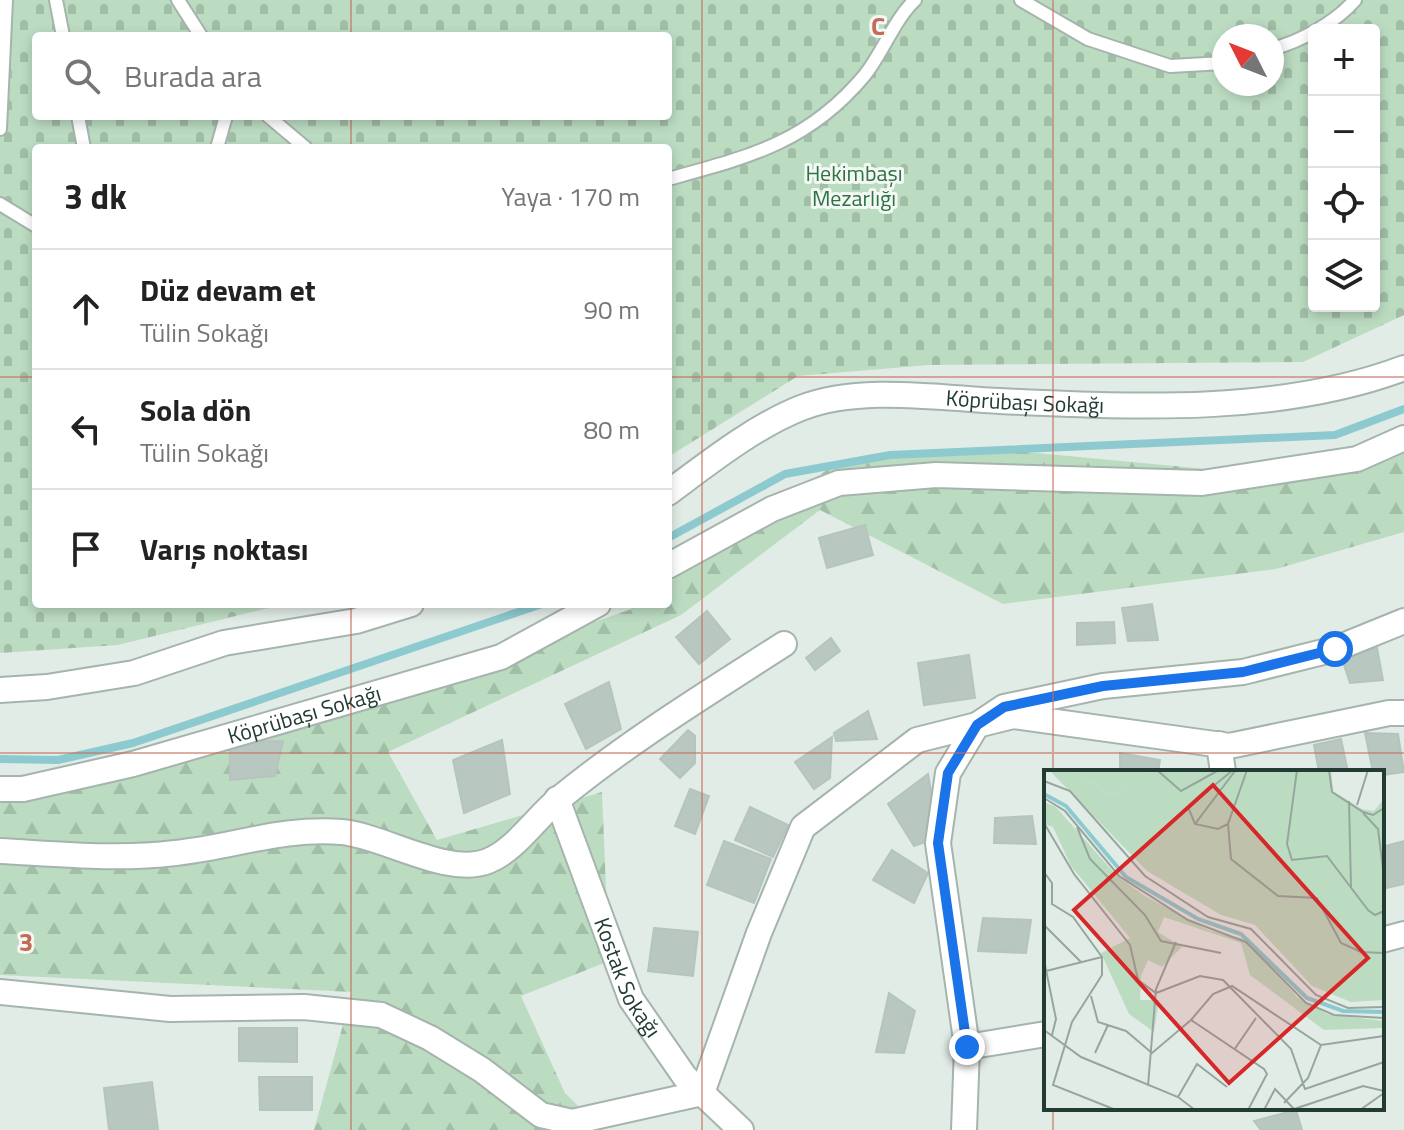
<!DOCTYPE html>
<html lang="tr">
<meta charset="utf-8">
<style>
body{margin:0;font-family:"Titillium Web",sans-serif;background:#f6f6f6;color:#222}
.controls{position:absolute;right:24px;top:24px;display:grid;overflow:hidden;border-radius:8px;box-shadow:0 4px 12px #0003}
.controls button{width:72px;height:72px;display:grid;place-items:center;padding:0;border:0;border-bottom:2px solid #e0e0e0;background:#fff;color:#222;font:40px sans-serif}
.compass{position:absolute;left:1212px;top:24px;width:72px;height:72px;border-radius:50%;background:#fff;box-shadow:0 4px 12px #0003;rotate:312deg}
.stop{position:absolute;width:24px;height:24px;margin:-18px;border:6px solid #1a73e8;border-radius:50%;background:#fff}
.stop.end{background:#1a73e8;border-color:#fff;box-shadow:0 2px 8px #0008}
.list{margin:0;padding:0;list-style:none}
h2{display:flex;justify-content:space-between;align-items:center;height:104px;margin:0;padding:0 32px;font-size:34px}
h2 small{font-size:26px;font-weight:400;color:#767676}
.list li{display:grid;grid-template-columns:52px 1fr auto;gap:24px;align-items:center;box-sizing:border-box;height:120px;padding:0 32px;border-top:2px solid #e0e0e0}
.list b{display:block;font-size:30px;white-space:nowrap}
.list p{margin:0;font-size:26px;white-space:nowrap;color:#767676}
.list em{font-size:26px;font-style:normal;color:#767676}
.icon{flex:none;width:44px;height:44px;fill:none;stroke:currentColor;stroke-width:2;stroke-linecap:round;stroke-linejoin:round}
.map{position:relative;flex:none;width:1404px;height:1130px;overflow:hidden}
.search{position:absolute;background:#fff;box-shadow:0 4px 12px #0003;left:32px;top:32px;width:640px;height:88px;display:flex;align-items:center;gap:20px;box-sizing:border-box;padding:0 28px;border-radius:8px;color:#767676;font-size:30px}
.panel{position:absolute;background:#fff;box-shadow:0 4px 12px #0003;left:32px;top:144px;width:640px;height:464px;border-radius:8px}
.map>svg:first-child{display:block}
</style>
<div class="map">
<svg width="1404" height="1130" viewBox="0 0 1404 1130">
<defs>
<pattern id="forest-firs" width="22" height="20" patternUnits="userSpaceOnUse" patternTransform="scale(2)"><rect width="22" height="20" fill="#bcdcc2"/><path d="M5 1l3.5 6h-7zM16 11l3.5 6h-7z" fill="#a1bea7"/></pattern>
<pattern id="cemetery-stones" width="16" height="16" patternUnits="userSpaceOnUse" patternTransform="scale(2)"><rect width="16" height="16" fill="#bcdcc2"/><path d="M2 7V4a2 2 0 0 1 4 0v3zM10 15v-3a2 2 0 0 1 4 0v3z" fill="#a1bea7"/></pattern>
</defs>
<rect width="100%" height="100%" fill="#e2ece7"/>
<path fill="url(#forest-firs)" d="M1404,441V532L1276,569L1003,604L820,510L681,615L388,752L437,840L602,792L609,961L521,996L565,1093L602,1130H314L352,992L0,975V798L222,750L629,610L638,604H668V583L838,462L994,449L1290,477Z"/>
<path fill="url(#cemetery-stones)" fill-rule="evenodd" d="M0,0H1404V315L1303,362L929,365L798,376L668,457V148H36V604H285L118,645L0,653ZM1314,30H1374V306H1314ZM36,36H668V116H36ZM1224,36H1272V84H1224Z"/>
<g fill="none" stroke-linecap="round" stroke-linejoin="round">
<path stroke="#8dcacf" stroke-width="8" d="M668,538L785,474L890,455L1335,435L1404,409
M0,759L58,760L133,743L542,604"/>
</g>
<path fill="#b8c7c0" stroke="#b5c5bd" stroke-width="2" d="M865,525L873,555L827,568L819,538Z
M1152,604L1158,640L1128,641L1122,608Z
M707,611L730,639L699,664L676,637Z
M1114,622L1115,643L1077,645V623Z
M831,638L840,651L815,670L806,658Z
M1377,648L1383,680L1350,683L1342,659Z
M969,655L975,698L924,705L918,663Z
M609,682L621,729L586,749L565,704Z
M868,711L877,739L836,741L834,733Z
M688,730L695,736V763L680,778L660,759Z
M1365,733L1398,734L1404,772L1382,775V772H1373Z
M832,737L830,778L814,789L795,762Z
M1341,739L1348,772H1319L1314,745Z
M502,740L510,794L464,813L453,760Z
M283,741L275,776L230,780V743Z
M1120,753L1160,760L1158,772H1120Z
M928,774L939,837L914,846L888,804Z
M690,789L709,796L695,834L675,826Z
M750,807L788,825L773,857L735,840Z
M1032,816L1036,844L994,843L995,818Z
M724,841L771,859L754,903L707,885Z
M1404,841V884L1382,889V847Z
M892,850L928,873L914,903L873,880Z
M983,918L1031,920L1026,953L978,951Z
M654,928L698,932L693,976L648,971Z
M889,993L915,1011L904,1053L876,1052Z
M239,1028H297V1062L239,1061Z
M259,1077H312V1110H260Z
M152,1082L158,1130H109L104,1088Z
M1296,1110L1302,1130H1261L1254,1121Z"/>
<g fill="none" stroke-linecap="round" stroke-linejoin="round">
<g stroke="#a5b4ad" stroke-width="16">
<path id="lane" d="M56,0L63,36
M178,0L201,36
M1021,0L1088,39L1170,66L1224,63
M1272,49C1301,41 1335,23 1355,0
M78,116L84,148
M268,116L306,148
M0,129L6,0
M217,148L226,116
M668,179C748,157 808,143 864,76C883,53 893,21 915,0
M0,204L36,226"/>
</g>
<g stroke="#a5b4ad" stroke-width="28">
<g id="street">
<path id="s1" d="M668,493C707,464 755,426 801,408C859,385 939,398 1000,401C1132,407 1279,415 1404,368"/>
<path d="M668,566L772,509L839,483L936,475L1202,483L1357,459L1404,438"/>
<path d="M0,690L47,687L134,673L224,643L356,621L411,604"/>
<path d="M1219,744L1223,772"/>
<path id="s2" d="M0,789H23L133,764L501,657L598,604"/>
<path id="s3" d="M557,799L631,999L685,1077L741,1130"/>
<path d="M0,851C58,854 117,860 175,853C234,847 281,827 342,832C384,836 448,877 488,861C516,850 537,816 560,798C631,740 708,693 784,644"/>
<path d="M1382,940L1404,934"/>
<path d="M0,992L170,1009L304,1007L381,1015L430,1038L482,1070L541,1115L572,1122L702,1093L759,933L803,827L917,740L1013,716L1229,746L1389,713H1404"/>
<path d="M967,1047L938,843L948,773L977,725L1004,707L1103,686L1243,672L1335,649L1404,621"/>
<path d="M964,1130L967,1047L1046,1034"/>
</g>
</g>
<use href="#lane" stroke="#fff" stroke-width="12"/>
<use href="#street" stroke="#fff" stroke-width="24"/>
</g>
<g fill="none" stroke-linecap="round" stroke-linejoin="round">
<path stroke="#1a73e8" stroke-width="10" d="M967,1047L938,843L948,773L977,725L1004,707L1103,686L1243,672L1335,649"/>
</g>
<path fill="none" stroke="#c46b57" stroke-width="2" stroke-opacity="0.55" d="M351,0V36M702,0V1130M1053,0V772M351,116V148M0,377H36M668,377H1404M351,604V1130M0,753H1404M1053,1108V1130"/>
<g text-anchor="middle" stroke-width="6" stroke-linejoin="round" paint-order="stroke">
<g font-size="22" fill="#2f7243" stroke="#f3f8f5">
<text x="854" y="181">Hekimbaşı<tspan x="854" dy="25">Mezarlığı</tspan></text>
</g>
<g font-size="22" fill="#233c33" stroke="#f3f8f5">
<text dy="8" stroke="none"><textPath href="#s1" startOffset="384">Köprübaşı Sokağı</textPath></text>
<text dy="8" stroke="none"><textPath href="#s2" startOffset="314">Köprübaşı Sokağı</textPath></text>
<text dy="8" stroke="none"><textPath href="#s3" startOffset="192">Kostak Sokağı</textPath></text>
</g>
</g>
<g transform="translate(1044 770)">
<rect width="340" height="340" fill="#e2ece7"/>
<path d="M25,0H105L109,6L67,25ZM0,32L12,37L72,105L101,126L164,160L205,170L253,227L283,244L340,251V258L280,260L206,205L197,173L120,147L114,162L138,177L118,197L104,190L97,206L96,230H115L110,262L85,244L57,183L86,168L27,96L9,57L0,54Z" fill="#bcdcc2"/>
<path d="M5,0H25L67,25L108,6L105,0H287L289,21L318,39L330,41L340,29V230L307,232L268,216L211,155L177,145L103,101Z" fill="#bcdcc2"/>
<path fill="none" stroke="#8dcacf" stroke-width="4" d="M0,24L22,36L82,107L154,149L197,164L263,228L299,241L340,242"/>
<path fill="none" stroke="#96a69f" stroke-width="2" d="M113,0L137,21L175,0M203,0L184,54L187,89L234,126L273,128L297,173L317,182L340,183M253,0L243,74L248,90L283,86L324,140L331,145L340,141M285,0L288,22L319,42L329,45L340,38M0,11L26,21L101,106L164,147L207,159L272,225L304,238L340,237M0,28L21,41L75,106L144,150L202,172L262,233L290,245L340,248M305,31L307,117M313,35L324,0M319,43L334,59L340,107M0,53L30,104L86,175L94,210L112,223L156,206L179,210L247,279L261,319L340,292M151,54L191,1M184,54L174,59L151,54L144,37L189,0M33,57L46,89L101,145L117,171L177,183M0,102L8,113V134L29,147L58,187V205L28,252L9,315L72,340M0,155L37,192M0,190L12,249L8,265M2,201L58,187M47,226L54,252L82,261L108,283L147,250L220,299L223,304L204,340M147,250L169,224L188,216L277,275L340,266M0,260L37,287L134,327L151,340M190,280L212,248M51,283L64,255M104,316L112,219L132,172M134,327L153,294L183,317M240,333L264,308L277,275M220,340L231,319L250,339L319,316L340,321M316,340L340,323"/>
<path fill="#d62828" fill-opacity="0.15" stroke="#d62828" stroke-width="4" d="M169,15L324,188L185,313L30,140Z"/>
<rect width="340" height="340" fill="none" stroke="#233c33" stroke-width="4"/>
</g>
<g font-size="26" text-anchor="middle" font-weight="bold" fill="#c46b57" stroke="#f3f8f5" stroke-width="6" stroke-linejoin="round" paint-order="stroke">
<text x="878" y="35">C</text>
<text x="26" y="951">3</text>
</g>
</svg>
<div class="controls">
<button>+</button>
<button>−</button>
<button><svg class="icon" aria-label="locate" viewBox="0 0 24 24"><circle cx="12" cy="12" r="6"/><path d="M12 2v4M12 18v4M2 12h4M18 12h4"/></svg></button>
<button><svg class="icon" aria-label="layers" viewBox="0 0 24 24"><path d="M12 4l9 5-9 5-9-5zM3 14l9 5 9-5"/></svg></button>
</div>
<svg class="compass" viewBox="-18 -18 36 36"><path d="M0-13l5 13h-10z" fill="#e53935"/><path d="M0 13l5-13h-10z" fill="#767676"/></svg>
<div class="stop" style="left:1335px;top:649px"></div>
<div class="stop end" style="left:967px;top:1047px"></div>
<div class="search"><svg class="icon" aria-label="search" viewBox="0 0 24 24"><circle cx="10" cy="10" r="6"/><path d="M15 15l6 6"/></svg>Burada ara</div>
<section class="panel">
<h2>3 dk<small>Yaya · 170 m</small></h2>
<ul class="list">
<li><svg class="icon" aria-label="ahead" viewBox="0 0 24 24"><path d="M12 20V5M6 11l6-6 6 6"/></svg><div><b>Düz devam et</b><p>Tülin Sokağı</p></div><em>90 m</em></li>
<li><svg class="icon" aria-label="left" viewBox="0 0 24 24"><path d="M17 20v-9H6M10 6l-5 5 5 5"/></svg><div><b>Sola dön</b><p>Tülin Sokağı</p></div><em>80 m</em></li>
<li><svg class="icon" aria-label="arrive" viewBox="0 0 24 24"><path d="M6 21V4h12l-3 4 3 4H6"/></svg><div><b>Varış noktası</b></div></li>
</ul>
</section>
</div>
